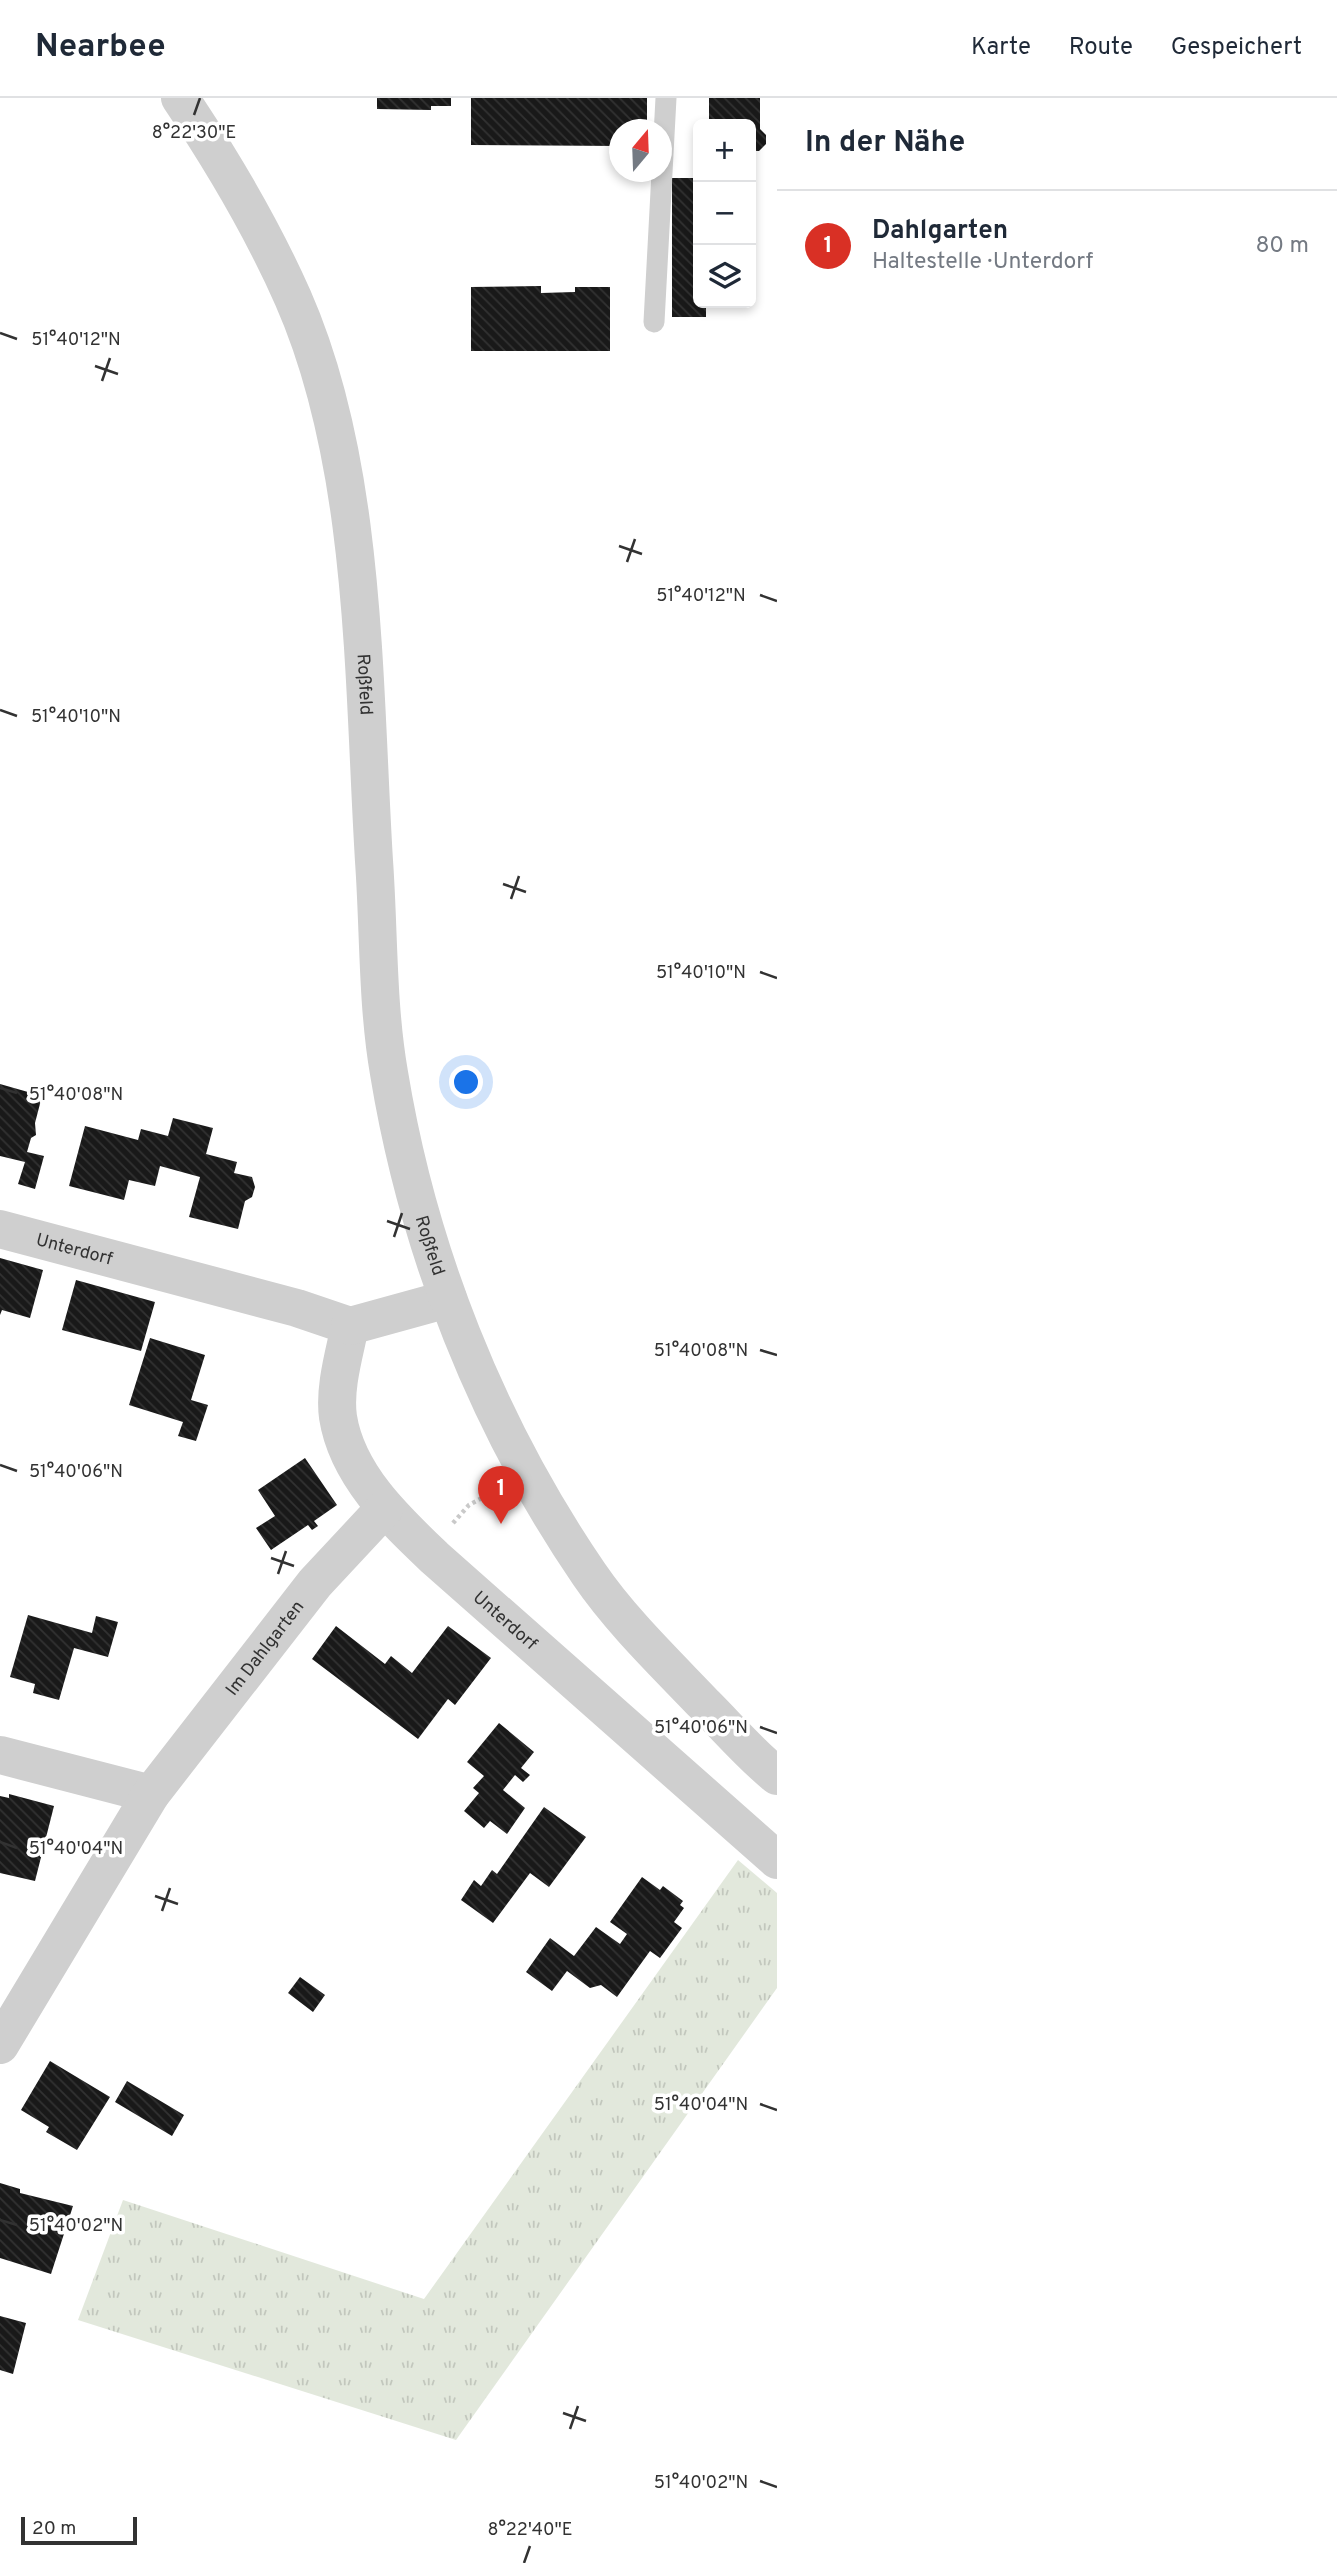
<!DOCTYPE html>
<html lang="de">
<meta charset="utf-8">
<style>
body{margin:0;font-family:Overpass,sans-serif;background:#f6f6f7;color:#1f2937}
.controls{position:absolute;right:21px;top:21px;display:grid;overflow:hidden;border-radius:10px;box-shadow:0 4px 10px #0003}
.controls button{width:63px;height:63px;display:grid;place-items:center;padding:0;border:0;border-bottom:2px solid #e0e1e3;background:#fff;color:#1f2937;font:35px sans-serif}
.compass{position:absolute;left:609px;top:21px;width:63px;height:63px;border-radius:50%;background:#fff;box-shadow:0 4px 10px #0003;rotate:19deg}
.scale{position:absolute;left:21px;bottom:18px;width:116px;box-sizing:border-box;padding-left:7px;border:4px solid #323232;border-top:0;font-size:19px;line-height:24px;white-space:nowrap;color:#323232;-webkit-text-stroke:5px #fff;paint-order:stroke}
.you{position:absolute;left:467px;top:985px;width:24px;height:24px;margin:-18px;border:5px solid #fff;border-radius:50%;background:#1a73e8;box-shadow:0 0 0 10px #1a73e833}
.badge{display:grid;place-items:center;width:46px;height:46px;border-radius:50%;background:#d93025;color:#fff;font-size:23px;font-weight:700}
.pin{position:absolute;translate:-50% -58px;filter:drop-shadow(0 2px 4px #0008)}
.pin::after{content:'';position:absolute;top:37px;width:24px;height:21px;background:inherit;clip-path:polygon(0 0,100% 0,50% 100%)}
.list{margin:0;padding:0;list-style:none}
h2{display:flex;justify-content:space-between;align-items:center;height:91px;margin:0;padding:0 28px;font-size:30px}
h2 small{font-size:23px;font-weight:400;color:#747a83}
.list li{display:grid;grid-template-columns:46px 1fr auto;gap:21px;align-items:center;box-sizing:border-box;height:112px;padding:0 28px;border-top:2px solid #e0e1e3}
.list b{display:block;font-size:26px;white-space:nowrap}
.list p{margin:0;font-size:23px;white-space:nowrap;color:#747a83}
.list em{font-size:23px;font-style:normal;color:#747a83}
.icon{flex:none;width:38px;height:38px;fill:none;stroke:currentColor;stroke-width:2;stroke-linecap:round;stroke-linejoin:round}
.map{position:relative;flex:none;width:777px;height:2465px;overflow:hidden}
header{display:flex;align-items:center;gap:42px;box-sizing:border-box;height:98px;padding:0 35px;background:#fff;border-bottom:2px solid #e0e1e3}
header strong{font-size:33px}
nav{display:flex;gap:38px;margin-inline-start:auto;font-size:24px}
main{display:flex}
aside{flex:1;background:#fff}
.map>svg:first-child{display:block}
</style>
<header>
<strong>Nearbee</strong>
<nav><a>Karte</a><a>Route</a><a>Gespeichert</a></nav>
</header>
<main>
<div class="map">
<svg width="777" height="2465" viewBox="0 0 777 2465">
<defs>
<pattern id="grass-tufts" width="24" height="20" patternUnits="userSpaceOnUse" patternTransform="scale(1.75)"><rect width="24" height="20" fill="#e2e8dc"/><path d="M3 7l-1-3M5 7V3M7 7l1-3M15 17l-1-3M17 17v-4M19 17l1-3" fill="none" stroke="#c2c7bd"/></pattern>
<pattern id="building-back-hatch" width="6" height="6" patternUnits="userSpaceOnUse" patternTransform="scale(1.75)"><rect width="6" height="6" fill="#191919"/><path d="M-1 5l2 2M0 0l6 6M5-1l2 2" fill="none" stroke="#323232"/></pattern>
</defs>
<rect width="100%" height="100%" fill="#fff"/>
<path fill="url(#grass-tufts)" d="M738,1762L777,1795V1890L456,2342L78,2222L123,2102L424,2201Z"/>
<path fill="url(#building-back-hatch)" d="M377,0H451V8H431V12L377,11Z
M471,0H647V32H620V48L471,47Z
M709,0H760V31L766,37V46L759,53H751V26H709Z
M672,80H698V205H706V219H672Z
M541,188V195L575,194V189H610V253H471V189Z
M0,986L42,998L35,1025L36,1037L31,1040L27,1054L44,1058L35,1091L18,1086L25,1064L0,1058Z
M173,1020L213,1030L206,1056L237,1064L234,1075L252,1079L255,1089L252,1099L245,1103L238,1131L189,1119L200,1079L160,1068L155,1088L129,1082L124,1102L69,1088L85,1028L138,1042L141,1031L168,1038Z
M0,1160L43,1172L30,1220L2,1212L0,1217Z
M76,1182L155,1204L141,1253L62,1232Z
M150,1240L205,1257L191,1302L208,1307L196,1343L178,1338L183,1324L129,1307Z
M305,1360L337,1407L314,1423L318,1428L312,1432L308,1427L271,1452L256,1430L275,1418L258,1392Z
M28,1517L92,1535L96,1518L118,1524L108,1559L74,1550L59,1602L33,1595L35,1586L10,1579Z
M336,1528L385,1566L391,1558L412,1575L448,1528L491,1560L455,1607L448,1601L418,1641L312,1561Z
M499,1625L534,1654L521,1670L530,1677L523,1684L515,1677L503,1692L525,1710L507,1736L490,1723L484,1730L464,1713L479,1695L473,1690L484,1678L467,1664Z
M9,1696L54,1708L35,1783L0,1775V1698L9,1700Z
M544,1709L586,1739L549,1789L530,1775L493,1825L461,1802L474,1782L481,1788L492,1772L497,1776Z
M642,1779L660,1792L663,1788L683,1803L680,1807L684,1810L674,1824L682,1830L660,1860L650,1853L617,1899L601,1887L590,1890L567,1873L552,1893L526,1874L550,1840L574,1858L596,1829L620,1846L627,1836L610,1824Z
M300,1879L325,1897L313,1914L288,1895Z
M50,1963L110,1999L77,2052L46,2034L49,2029L21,2012Z
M127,1983L184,2017L172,2038L115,2004Z
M0,2085L20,2091V2095L73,2108L51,2176L0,2160Z
M0,2218L26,2225L13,2276L0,2272Z"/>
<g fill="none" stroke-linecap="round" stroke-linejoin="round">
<path stroke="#c9c9c9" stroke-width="4.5" stroke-dasharray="3.5 3.5" stroke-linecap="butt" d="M453,1425L469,1407L493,1394"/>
<path stroke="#cfcfcf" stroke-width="21" d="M654,224L666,0"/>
<g stroke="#cfcfcf" stroke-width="38">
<path id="s1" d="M0,1131L297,1210L350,1228C344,1257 334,1290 338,1319C347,1377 395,1422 435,1460L777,1762"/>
<path d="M350,1228L448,1201"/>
<path d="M0,1657L151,1696"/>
<path id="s2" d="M0,1947L151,1696L315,1485L384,1411"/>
</g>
<path stroke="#cfcfcf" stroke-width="38" id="s3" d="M180,0C223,64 262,130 293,200C367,368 363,583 374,763C379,833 377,906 389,975C418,1152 487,1327 589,1476C621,1523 666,1566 705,1607C729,1631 751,1657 777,1678"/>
</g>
<path fill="none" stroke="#323232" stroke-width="2.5" d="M194,17L200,0M0,235L17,241M95,268L118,276M102,283L110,260M619,448L642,456M627,464L635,441M760,497L777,503M0,612L17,618M503,786L526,794M511,801L519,778M760,874L777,880M0,990L17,995M387,1123L410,1131M394,1139L402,1115M760,1252L777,1257M0,1367L17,1373M271,1460L294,1468M278,1476L286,1453M760,1629L777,1635M0,1744L17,1750M155,1798L178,1806M162,1813L170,1790M760,2006L777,2012M0,2122L17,2127M563,2315L586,2323M570,2331L578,2308M760,2383L777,2389M524,2465L530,2448"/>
<g text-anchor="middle" stroke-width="7" stroke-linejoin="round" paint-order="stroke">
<g font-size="18" fill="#323232" stroke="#fff">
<text dy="6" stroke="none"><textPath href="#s3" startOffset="625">Roßfeld</textPath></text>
<text dy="6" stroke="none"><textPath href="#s3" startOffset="1192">Roßfeld</textPath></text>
<text dy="6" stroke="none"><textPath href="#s1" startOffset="77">Unterdorf</textPath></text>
<text dy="6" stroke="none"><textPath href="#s1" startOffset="724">Unterdorf</textPath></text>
<text dy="6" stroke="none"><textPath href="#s2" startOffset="478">Im Dahlgarten</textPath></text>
</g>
</g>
<g font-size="18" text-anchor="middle" fill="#323232" stroke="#fff" stroke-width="7" stroke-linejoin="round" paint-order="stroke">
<text x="194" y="40">8°22'30"E</text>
<text x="76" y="247">51°40'12"N</text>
<text x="701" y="503">51°40'12"N</text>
<text x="76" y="624">51°40'10"N</text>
<text x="701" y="880">51°40'10"N</text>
<text x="76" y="1002">51°40'08"N</text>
<text x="701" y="1258">51°40'08"N</text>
<text x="76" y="1379">51°40'06"N</text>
<text x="701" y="1635">51°40'06"N</text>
<text x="76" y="1756">51°40'04"N</text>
<text x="701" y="2012">51°40'04"N</text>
<text x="76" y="2133">51°40'02"N</text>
<text x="701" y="2390">51°40'02"N</text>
<text x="530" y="2437">8°22'40"E</text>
</g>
</svg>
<div class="controls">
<button>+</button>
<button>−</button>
<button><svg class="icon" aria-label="layers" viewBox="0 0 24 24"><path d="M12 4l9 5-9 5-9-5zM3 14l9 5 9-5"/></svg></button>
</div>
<svg class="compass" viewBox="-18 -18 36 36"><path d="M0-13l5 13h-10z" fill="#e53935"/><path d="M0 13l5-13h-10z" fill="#747a83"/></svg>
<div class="scale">20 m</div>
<div class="you"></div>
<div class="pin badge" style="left:501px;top:1426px">1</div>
</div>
<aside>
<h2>In der Nähe<small></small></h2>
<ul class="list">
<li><span class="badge">1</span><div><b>Dahlgarten</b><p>Haltestelle · Unterdorf</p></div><em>80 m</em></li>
</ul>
</aside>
</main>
